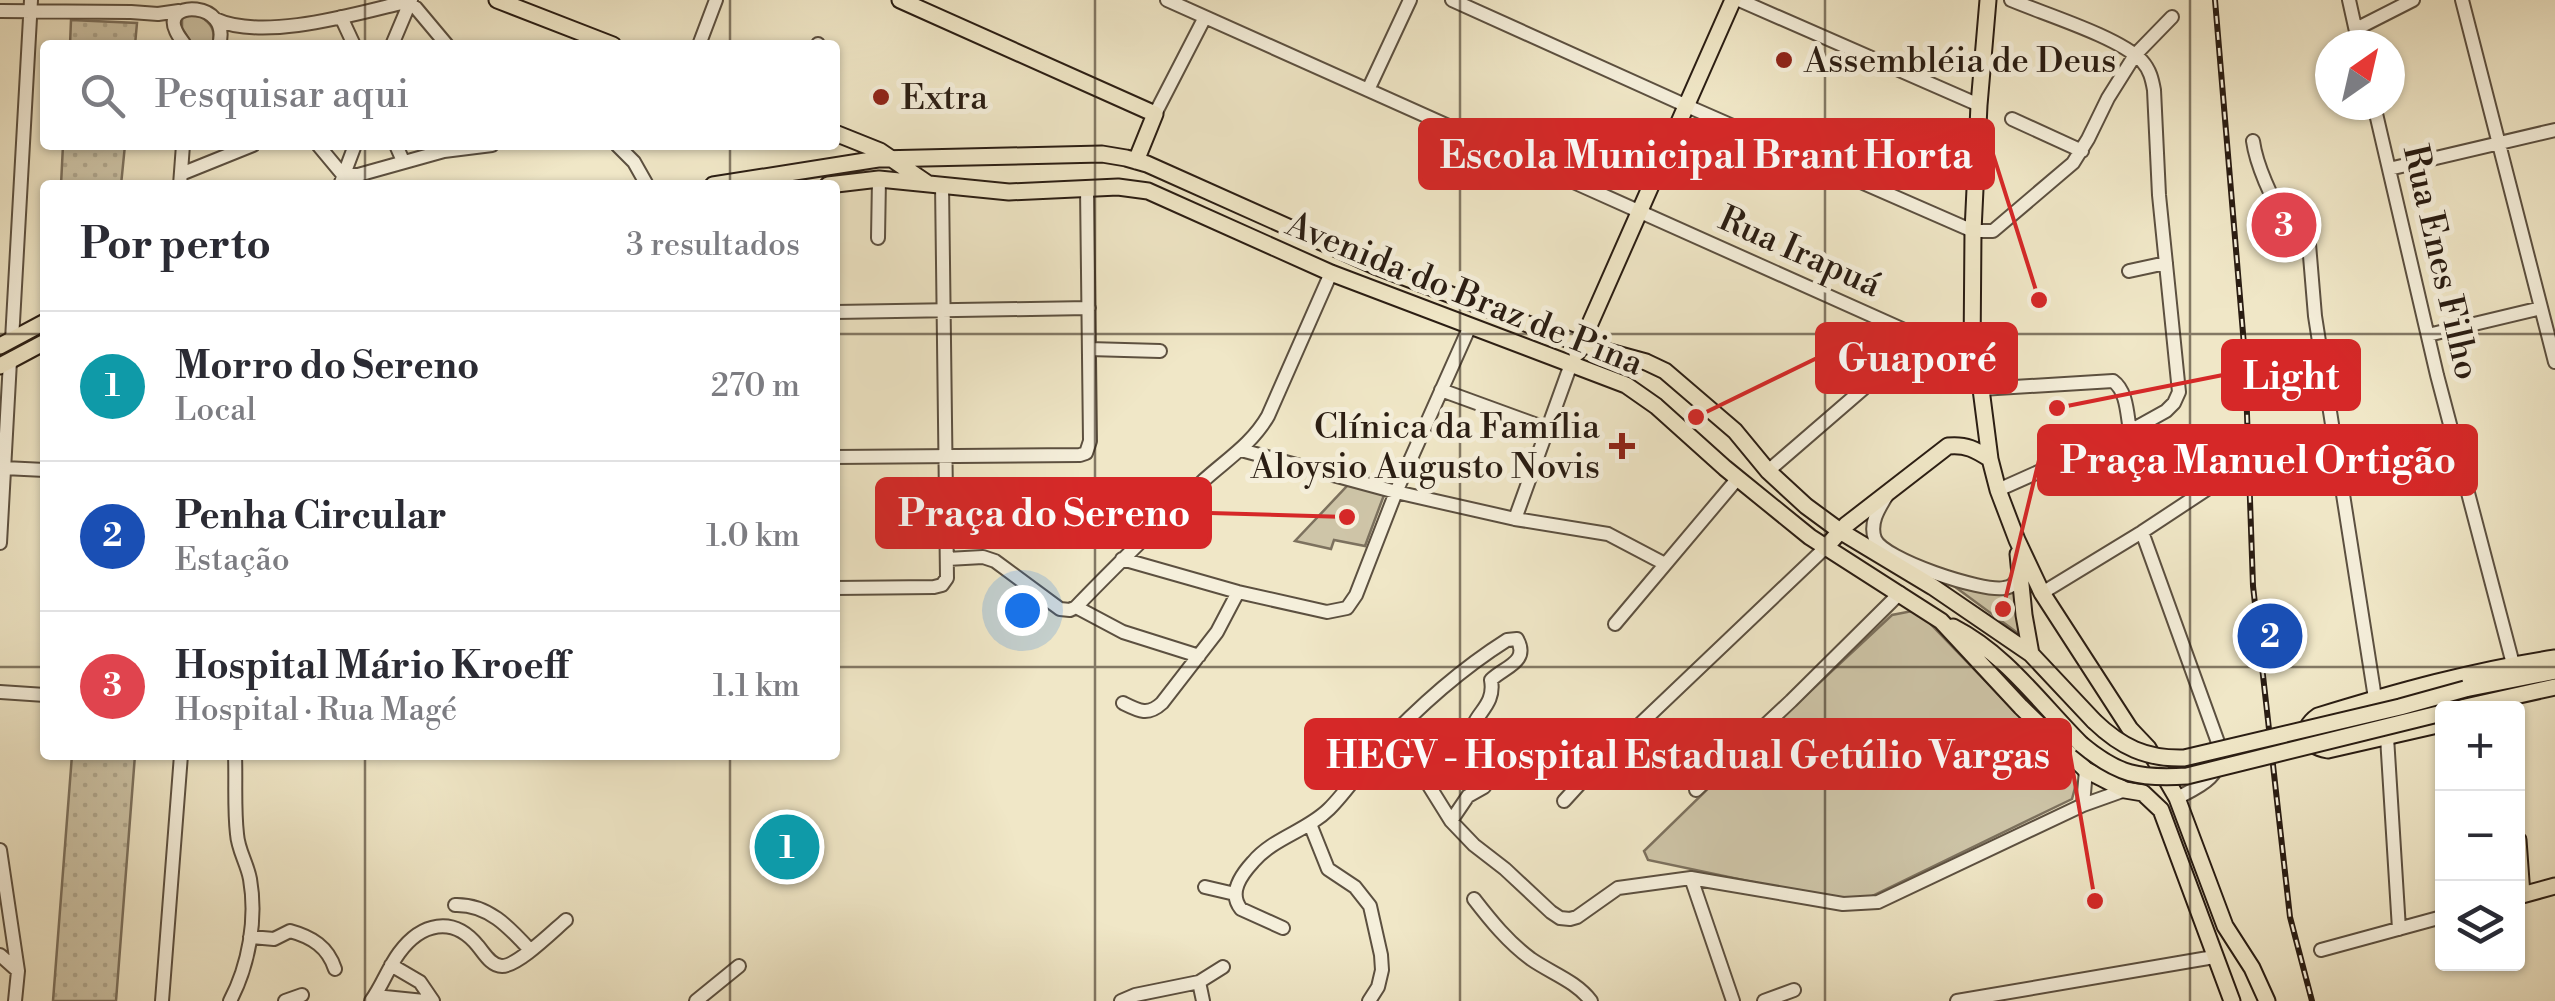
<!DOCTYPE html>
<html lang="pt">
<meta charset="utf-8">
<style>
body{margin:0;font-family:"Libre Bodoni",serif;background:#f2f2f3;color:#2b2b33}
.controls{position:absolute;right:30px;bottom:30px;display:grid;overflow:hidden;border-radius:10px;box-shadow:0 2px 8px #0004}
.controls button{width:90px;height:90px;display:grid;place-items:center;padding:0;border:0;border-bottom:2px solid #e1e1e2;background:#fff;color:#2b2b33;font:50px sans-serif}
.compass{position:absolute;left:2315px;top:30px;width:90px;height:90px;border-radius:50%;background:#fff;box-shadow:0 2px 8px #0004;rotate:34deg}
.you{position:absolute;left:1022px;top:610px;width:35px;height:35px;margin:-25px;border:8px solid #fff;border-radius:50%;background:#1a73e8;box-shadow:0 0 0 15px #1a73e833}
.badge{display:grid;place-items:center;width:65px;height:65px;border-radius:50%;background:#2563eb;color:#fff;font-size:32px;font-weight:700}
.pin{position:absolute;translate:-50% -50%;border:5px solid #fff;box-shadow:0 2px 10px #0006}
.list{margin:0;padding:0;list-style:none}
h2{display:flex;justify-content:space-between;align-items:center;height:130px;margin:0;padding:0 40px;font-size:42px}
h2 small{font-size:32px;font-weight:400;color:#7c7c81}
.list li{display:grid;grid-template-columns:65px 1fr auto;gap:30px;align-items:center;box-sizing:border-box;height:150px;padding:0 40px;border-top:2px solid #e1e1e2}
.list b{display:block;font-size:38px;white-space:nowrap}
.list p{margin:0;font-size:32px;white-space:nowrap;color:#7c7c81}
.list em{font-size:32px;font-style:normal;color:#7c7c81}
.icon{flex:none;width:55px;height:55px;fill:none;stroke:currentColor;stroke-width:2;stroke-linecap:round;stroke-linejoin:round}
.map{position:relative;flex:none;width:2555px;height:1001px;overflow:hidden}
.search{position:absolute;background:#fff;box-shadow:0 2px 8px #0004;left:40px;top:40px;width:800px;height:110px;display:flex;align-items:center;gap:25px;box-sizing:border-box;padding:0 35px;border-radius:10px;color:#7c7c81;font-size:38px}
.panel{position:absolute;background:#fff;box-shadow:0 2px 8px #0004;left:40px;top:180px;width:800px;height:580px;border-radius:10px}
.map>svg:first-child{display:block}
</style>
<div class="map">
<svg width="2555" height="1001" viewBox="0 0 2555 1001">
<defs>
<pattern id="grass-dots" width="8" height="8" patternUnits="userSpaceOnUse" patternTransform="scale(2.5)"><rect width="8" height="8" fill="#cec5a8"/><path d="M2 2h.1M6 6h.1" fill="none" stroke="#b1a990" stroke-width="1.8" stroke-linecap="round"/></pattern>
</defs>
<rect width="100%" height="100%" fill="#f0e7c7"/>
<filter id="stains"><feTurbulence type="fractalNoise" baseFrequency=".002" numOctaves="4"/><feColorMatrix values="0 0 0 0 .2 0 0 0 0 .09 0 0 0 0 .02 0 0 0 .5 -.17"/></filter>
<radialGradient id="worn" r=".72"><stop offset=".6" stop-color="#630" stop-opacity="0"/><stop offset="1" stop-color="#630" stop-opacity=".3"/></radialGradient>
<path fill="url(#grass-dots)" stroke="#7c715e" stroke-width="2.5" d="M71,20L137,23L135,45H70Z
M63,145H125L121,185H61Z
M72,755H135L116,1001H53Z"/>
<path fill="#cec5a8" stroke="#7c715e" stroke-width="2.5" d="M193,11C207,20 218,27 212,45H192L182,28V17Z
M1348,485L1384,495L1365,546L1334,540L1331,549L1295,541Z
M1943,578L2020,586L2023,637Z
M1917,610L2073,772L2076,784L2072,799L1870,897L1833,899L1648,860L1644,851L1759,739L1892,615Z"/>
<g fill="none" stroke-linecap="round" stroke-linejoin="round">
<g stroke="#5c5040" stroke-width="16">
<path id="minor" d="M1167,0L1922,338L1972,356
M1452,0L1687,106L1973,231H1993L2073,163L2088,139L2108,98L2135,55L2172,17
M1739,0L1979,105
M2349,0L2359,45
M2462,0L2555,362
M0,11L131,12L158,14L179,11
M341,17L354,45
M215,19C262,41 352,15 401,3L409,4L416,8L447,45
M2356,29L2413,0
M185,45C182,40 178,36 176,31C160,0 232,0 219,45
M392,45L411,0
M699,45L716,0
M818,45V44
M1368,90L1410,0
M2374,105L2437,375L2513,664
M1155,114L1205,17
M2012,119L2082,151
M2253,141C2256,163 2272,202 2286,219C2294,228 2303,234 2309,244L2315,316L2375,698
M318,145L343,175
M396,145L403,161
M617,145L634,162L647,185
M2389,169L2555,130
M181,174L253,145
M343,175H358L444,151L492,145
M180,185L183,145
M340,185L355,145
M878,238L879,179
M2129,271L2166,263
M835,312L1089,308
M2428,335L2541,308
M12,340L31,0
M1089,349L1160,351
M1981,389L2113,381C2127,391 2127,414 2130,431
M1441,390L1548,429
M1241,450L1396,492L1515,519L1608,534L1665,564
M835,457L1080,455L1086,453L1090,441L1087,188
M4,468L45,470
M1768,471L1922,338
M1998,490L2130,431L2166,411L2174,403L2179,392L2159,195L2154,90C2152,79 2150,70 2142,61C2119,37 2044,14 2011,0
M1887,495C1879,508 1869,523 1875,539C1884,560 1982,592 2004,588C2014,587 2016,581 2020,573
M1515,519L1571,364
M2142,532L2220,748C2222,778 2200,786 2177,798
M0,543L10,361
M947,559L983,557L995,561L1060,609L1070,610L1076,607L1123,632L1199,656
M1122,559L1238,592L1327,612L1347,608L1356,595L1396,492L1470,326
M835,588L934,587L942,585L947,578L942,184
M2042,593L2142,532L2239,468
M1076,607C1117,564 1160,523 1203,481C1226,460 1252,444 1268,416L1331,273
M1615,624L1738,478
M0,692L45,695
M1123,703C1139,711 1148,716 1162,703L1217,632L1238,592
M1392,736L1408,752L1451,821L1474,845L1505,869L1551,912L1560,918L1570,919L1577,917L1618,888L1691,878L1843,904L1878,902L2083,805L2125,790
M2387,737L2399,929
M1696,790L1791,701L1900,593
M1564,801L1595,767L1825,548
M2083,805L2086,770
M1310,824L1328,869L1355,887L1370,906L1381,955L1382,970L1378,987L1369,1001
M0,850L18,971L15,1001
M1691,878L1733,1001
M1205,887L1235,894
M1474,899C1491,921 1508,942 1531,959C1551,973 1576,981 1591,1001
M455,905C488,904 509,927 530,950
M1283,928L1241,909C1228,893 1241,875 1253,862C1273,838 1307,831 1329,809C1347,791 1361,769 1378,750C1418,707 1458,671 1507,640L1517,639C1530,662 1504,667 1491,680C1496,707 1472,714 1473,732C1474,747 1488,761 1491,777L1484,787L1468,796L1451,821
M250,937L274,939L290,931C312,937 328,947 335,969
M2321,950L2442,917
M0,955L18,971
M391,965L420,982L433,1001
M1199,982L1203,1001
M375,996L424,1001
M162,1001L181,755
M230,1001C249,965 257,919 250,879C247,863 238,850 237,834C234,808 236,781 235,755
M285,1001L302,995
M371,1001C382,986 388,968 399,953C421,923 453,915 478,946C484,953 491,966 502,966C518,966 553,931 566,920
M696,1001L739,966
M1121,1001L1135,995L1199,982L1223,967
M1764,1001L1794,990
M1957,1001L2214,957"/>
</g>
<g stroke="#2a1d13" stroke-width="19">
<path id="major" d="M497,0L613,45
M900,0L1155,114L1136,161
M1988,0L1979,105L1973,231L1972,356L1981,389L1990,459L1998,490L2017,540L2042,593L2130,729L2148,748L2177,798L2225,926L2252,968L2267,1001
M835,133L880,151L927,183
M713,185L878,159L1102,154L1126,158L1147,164L1375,266L1580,344L1646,362L1665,371L1735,431L1768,471L1806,506L1840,531L1933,587L2031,654L2094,721
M828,185L879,179L1009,192L1118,187L1148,191L1331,273L1626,385L1656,406L1725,468L1810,537L1941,621L2021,707L2086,770L2125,790L2143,793L2161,810L2232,1001
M0,346L45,322
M1577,353L1733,0
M0,366L45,342
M1825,548L1846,525L1948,446C1966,444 1976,450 1990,459
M2018,554L2024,615L2031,654
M1953,627C2006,654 2040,703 2081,744
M2465,689L2555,671
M2461,708L2555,687
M2442,724L2328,750C2306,746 2298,730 2318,716C2396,692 2474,670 2555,658
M2518,840L2522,895L2555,886"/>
</g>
<use href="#minor" stroke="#f5efdb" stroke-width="12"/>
<use href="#major" stroke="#f0e7c7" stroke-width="15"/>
<g stroke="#2a1d13" stroke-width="6">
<path id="rail" d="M2215,0L2245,357L2253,586L2290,917L2312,1001"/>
</g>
<use href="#rail" stroke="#f5efdb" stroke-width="2.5" stroke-dasharray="8" stroke-linecap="butt"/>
<g stroke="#2a1d13" stroke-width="19" stroke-linecap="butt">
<path id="major-bridge" d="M2094,721C2121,747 2146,759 2184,758L2400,707L2465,689
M2081,744C2118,775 2139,779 2187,776L2442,713"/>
</g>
<use href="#major-bridge" stroke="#f0e7c7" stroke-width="15"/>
</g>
<path fill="none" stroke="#2a1d13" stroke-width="2.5" stroke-opacity="0.55" d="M365,0V45M730,0V45M1095,0V1001M1460,0V1001M1825,0V1001M2190,0V1001M365,145V185M730,145V185M0,334H45M835,334H2555M0,667H45M835,667H2555M365,755V1001M730,755V1001"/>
<g fill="#8f2418" stroke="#f5efdb" stroke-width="4">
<circle cx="1784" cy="60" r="10"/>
<circle cx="881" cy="97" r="10"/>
<path d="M1617 431h10v10h10v10h-10v10h-10v-10h-10v-10h10z"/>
</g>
<g text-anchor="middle" stroke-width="10" stroke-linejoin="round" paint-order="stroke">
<g font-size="35" fill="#2a1d13" stroke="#f5efdb" text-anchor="start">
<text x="1804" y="72">Assembléia de Deus</text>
<text x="901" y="109">Extra</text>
<text x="1600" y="438" text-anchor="end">Clínica da Família<tspan x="1600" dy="40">Aloysio Augusto Novis</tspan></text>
</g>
<g font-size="35" fill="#2a1d13" stroke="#f5efdb">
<text transform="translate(1800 251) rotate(24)" y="12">Rua Irapuá</text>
<text transform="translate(2442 262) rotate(77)" y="12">Rua Enes Filho</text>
<text transform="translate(1465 293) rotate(22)" y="12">Avenida do Braz de Pina</text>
</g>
</g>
<path fill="none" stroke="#d62828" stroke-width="4" d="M2039 300L1993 154M1696 417L1817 358M2057 408L2223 375M2003 609L2039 460M1347 517L1210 513M2095 901L2070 754"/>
<g fill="#d62828" stroke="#f5efdb" stroke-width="4">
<circle cx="2039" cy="300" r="10"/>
<circle cx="1696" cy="417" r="10"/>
<circle cx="2057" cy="408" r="10"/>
<circle cx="2003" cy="609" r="10"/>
<circle cx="1347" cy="517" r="10"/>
<circle cx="2095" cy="901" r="10"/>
</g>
<g fill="#d62828" stroke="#d62828" stroke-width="4">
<rect x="1420" y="120" width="573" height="68" rx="10"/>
<rect x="1817" y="324" width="199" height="68" rx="10"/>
<rect x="2223" y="341" width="136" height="68" rx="10"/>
<rect x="2039" y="426" width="437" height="68" rx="10"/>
<rect x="877" y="479" width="333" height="68" rx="10"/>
<rect x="1306" y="720" width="764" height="68" rx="10"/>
</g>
<g font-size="38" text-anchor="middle" font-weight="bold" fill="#fff">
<text x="1706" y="168">Escola Municipal Brant Horta</text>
<text x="1917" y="371">Guaporé</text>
<text x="2291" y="389">Light</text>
<text x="2258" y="473">Praça Manuel Ortigão</text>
<text x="1044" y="526">Praça do Sereno</text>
<text x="1688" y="768">HEGV - Hospital Estadual Getúlio Vargas</text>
</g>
<rect width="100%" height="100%" filter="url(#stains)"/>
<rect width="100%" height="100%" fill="url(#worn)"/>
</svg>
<div class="controls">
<button>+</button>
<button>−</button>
<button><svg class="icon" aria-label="layers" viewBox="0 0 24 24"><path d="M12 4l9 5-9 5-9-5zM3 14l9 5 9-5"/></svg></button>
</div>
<svg class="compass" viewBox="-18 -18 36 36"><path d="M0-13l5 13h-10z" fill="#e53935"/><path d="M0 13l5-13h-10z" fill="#7c7c81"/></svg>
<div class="you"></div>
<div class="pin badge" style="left:787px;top:847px;background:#0f9aa8">1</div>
<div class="pin badge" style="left:2270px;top:636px;background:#1a4fb4">2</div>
<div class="pin badge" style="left:2284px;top:225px;background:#e0444e">3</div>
<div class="search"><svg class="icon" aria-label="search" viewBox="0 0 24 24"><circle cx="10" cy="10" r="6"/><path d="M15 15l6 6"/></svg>Pesquisar aqui</div>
<section class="panel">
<h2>Por perto<small>3 resultados</small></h2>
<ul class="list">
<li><span class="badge" style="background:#0f9aa8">1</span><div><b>Morro do Sereno</b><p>Local</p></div><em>270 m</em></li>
<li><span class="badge" style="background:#1a4fb4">2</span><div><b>Penha Circular</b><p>Estação</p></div><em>1.0 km</em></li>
<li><span class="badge" style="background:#e0444e">3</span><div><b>Hospital Mário Kroeff</b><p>Hospital · Rua Magé</p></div><em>1.1 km</em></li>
</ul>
</section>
</div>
